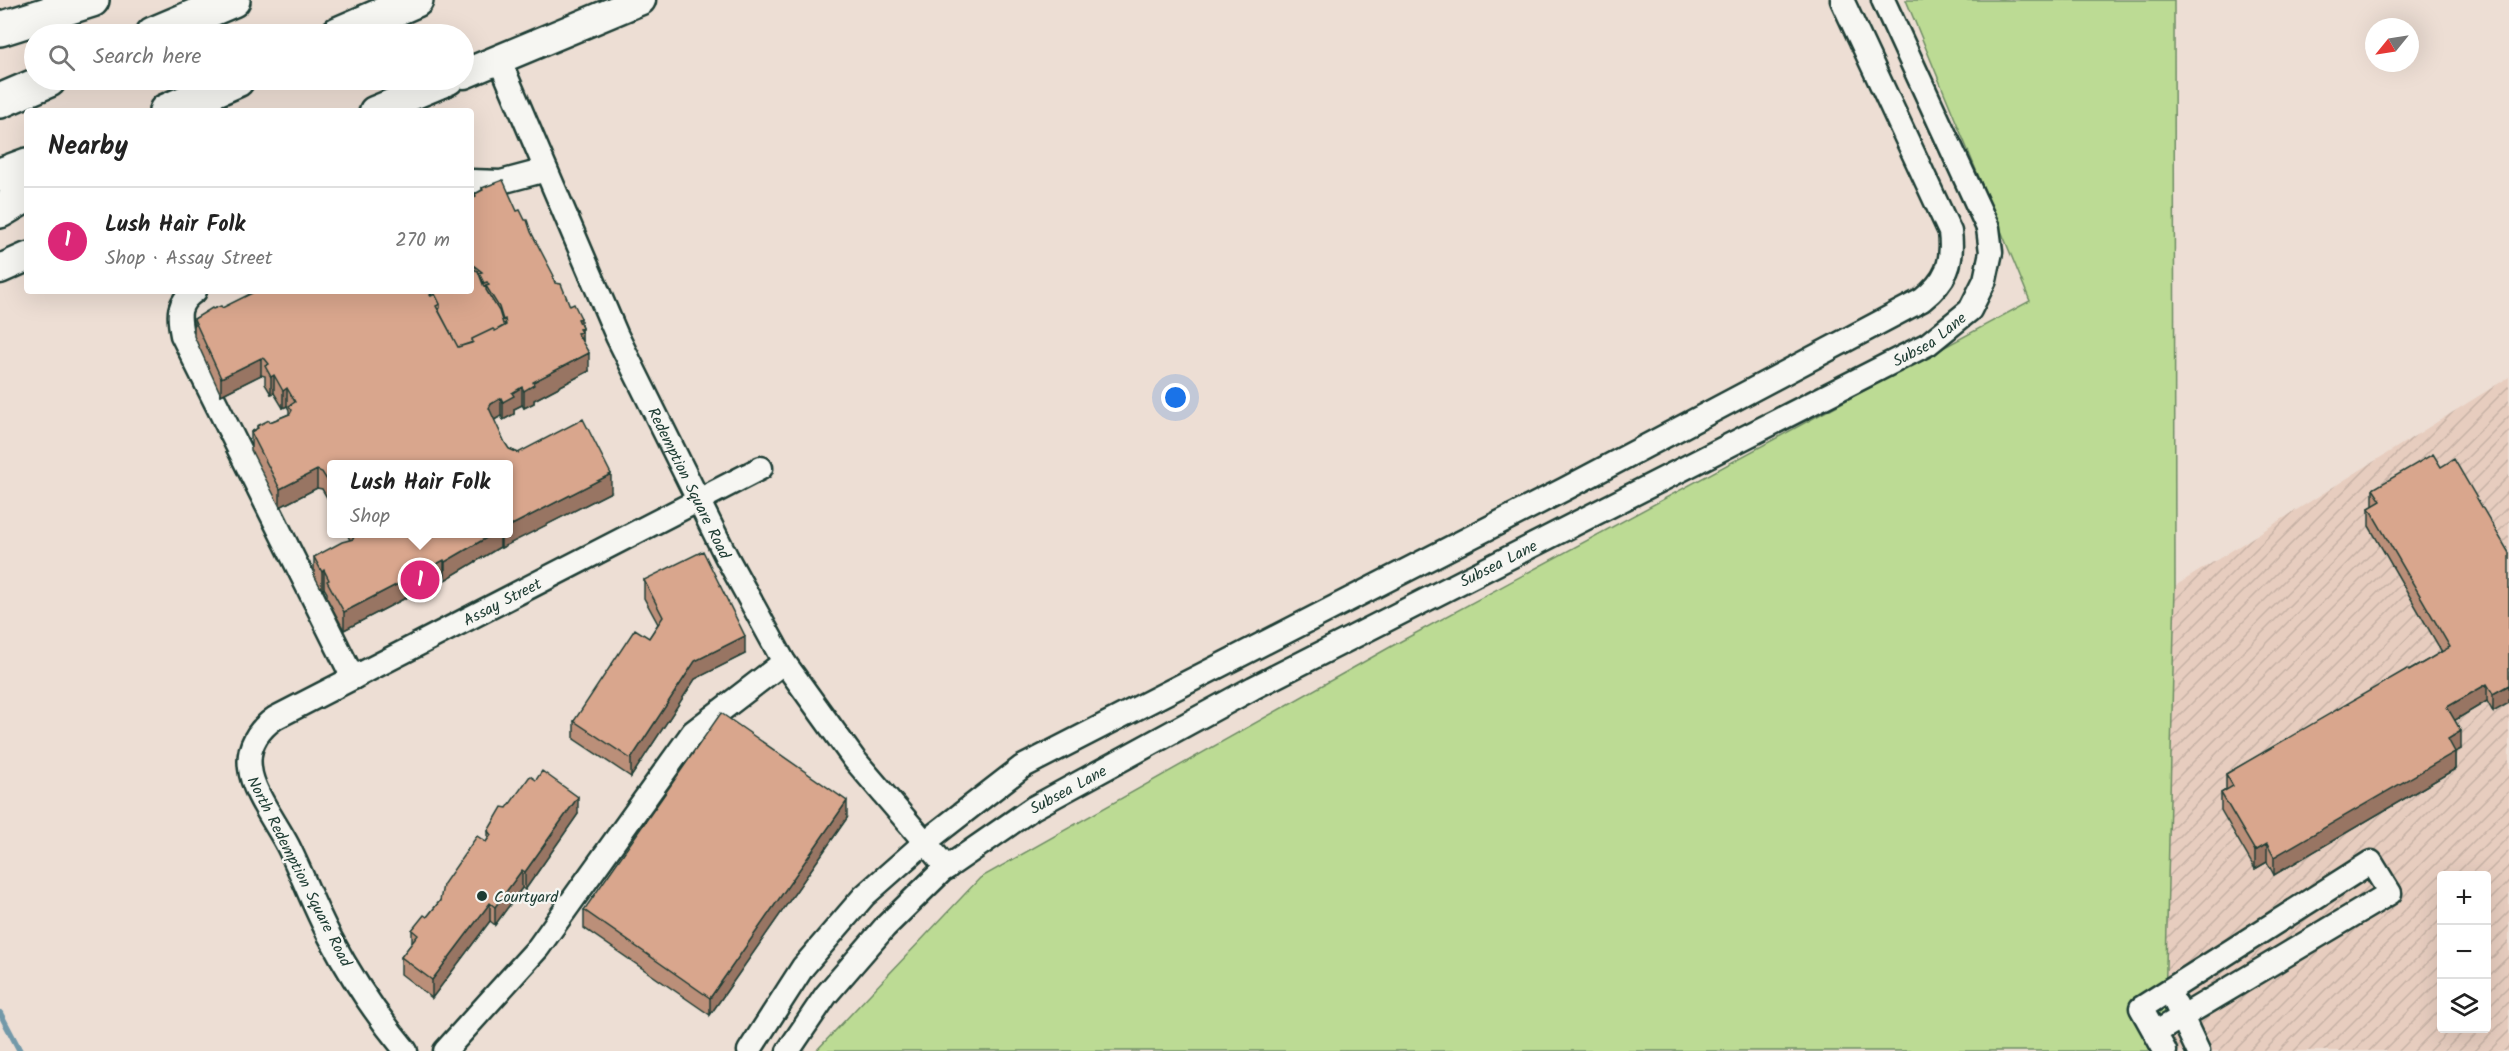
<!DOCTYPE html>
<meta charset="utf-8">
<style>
body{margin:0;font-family:Kalam,sans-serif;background:#f2f2f2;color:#222}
.controls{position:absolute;right:18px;bottom:18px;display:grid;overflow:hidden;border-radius:6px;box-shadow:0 6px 24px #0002}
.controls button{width:54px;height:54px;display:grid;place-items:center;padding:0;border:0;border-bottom:2px solid #e0e0e0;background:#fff;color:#222;font:30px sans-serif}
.compass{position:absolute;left:2365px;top:18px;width:54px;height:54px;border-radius:50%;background:#fff;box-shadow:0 6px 24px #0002;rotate:240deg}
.you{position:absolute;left:1176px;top:398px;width:21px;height:21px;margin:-15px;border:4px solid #fff;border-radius:50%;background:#1a73e8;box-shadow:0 0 0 9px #1a73e833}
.badge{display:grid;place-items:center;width:39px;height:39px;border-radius:50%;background:#db2777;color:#fff;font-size:20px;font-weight:700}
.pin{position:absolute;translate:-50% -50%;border:3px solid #fff;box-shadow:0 2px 6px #0006}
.popup{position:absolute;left:327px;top:460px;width:186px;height:78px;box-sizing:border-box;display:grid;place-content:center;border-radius:6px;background:#fff;filter:drop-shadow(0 2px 4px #0005);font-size:20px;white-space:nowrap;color:#767676}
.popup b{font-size:22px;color:#222}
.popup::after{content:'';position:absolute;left:50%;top:100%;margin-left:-12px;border:12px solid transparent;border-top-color:#fff}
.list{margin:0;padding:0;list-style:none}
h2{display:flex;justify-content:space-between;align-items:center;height:78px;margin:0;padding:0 24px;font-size:26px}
h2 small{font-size:20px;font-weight:400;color:#767676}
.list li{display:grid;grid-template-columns:39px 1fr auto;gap:18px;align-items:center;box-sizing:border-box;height:108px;padding:0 24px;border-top:2px solid #e0e0e0}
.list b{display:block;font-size:22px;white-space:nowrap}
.list p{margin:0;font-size:20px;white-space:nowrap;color:#767676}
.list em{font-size:20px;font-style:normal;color:#767676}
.icon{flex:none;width:33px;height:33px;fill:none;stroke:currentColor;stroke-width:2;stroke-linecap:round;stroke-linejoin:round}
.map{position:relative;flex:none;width:2509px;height:1051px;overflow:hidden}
.search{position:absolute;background:#fff;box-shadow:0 6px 24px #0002;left:24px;top:24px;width:450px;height:66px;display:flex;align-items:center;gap:15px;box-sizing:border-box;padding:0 21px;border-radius:33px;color:#767676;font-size:22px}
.panel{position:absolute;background:#fff;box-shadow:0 6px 24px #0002;left:24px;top:108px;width:450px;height:186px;border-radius:6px}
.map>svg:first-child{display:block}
</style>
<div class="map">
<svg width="2509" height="1051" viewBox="0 0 2509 1051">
<defs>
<pattern id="industrial-furrows" width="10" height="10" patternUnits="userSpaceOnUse" patternTransform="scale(1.5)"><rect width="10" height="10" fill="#e7cdbf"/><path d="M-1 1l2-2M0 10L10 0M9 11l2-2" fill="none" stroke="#c6b1a5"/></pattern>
</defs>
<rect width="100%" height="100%" fill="#edded4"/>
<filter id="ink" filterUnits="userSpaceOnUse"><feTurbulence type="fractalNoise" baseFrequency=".0167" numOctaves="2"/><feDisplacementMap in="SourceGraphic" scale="12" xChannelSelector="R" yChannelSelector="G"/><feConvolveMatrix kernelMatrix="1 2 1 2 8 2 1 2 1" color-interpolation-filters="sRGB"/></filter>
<g filter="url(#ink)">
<path fill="url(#industrial-furrows)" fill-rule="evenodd" d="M2509,377V1051H2164L2175,586ZM2442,876H2486V1028H2442Z"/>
<path fill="#bcdb94" stroke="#6e8c64" stroke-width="1.5" d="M1906,0H2174L2175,586L2164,1051H816L980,878L1392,646L2030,301Z"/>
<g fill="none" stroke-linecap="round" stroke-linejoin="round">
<path stroke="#7399a9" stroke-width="6" d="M0,1013L20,1051"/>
<g stroke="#1f3d34" stroke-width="27">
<g id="minor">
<path id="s1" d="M499,59L617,336L726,556L784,662L854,759L947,868"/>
<path d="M471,181L501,182L546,170"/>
<path d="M195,291C177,303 178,315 182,335L353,678"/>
<path d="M2176,1004L2198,1051"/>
<path d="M2155,1033L2390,893L2371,862L2141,1008L2165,1051"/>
<path id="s2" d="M406,1051C377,1016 351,977 330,937C314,907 303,876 288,846C277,824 252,792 250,768C247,747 258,730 275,718L761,468"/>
<path d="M445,1051L538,948L693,732L784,662"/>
<path d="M749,1051L803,967L864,896L924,843L1022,767L1565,489L1922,300C1946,281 1954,263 1950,232L1842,0"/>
<path id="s3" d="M788,1051L826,995L885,927L942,871L1033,808L1253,688L1928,344L1970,310L1985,280L1991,252L1988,228L1883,0"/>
</g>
</g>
<g stroke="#1f3d34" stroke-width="33">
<path id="major" d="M464,74L641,0
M374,111L449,80
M0,269L27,257"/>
</g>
<g stroke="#1f3d34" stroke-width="38">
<path id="highway" d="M0,29L92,0
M153,34L233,0
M338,34L416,0
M0,101L49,80
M166,111L237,80
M0,175L27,165
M0,211L27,195"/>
</g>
<use href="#minor" stroke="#f6f6f2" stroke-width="22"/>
<use href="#major" stroke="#f6f6f2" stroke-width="28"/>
<use href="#highway" stroke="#f6f6f2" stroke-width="33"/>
</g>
<path fill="#bb8f79" stroke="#1f3d34" stroke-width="1.5" d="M482,188L517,211L531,232L554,280L581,325L582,342L589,371L534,400V403L524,408L522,405L514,409V414L503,420L501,416L494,420L505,443L509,449L611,492L501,548L500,547L445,580L444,578L344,630L327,598V593L324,588L322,590L314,575V557L350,540L347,534H508V465H332V506L322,489L317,488L280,507L251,450V432L257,429V426L270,422L289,414V410L287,406L283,408L274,393L271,394L265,384V376L261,375L221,395L194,336V319L213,309L222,308L471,291L475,194L482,190Z
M2441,467L2509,553L2493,712L2487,701L2455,720L2461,749L2455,752V769L2274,875L2267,862L2255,869L2221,810V793L2226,790V774L2442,652L2369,526V508L2373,506V489Z
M644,580L745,654L695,679L631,777L574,739V721L649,638L658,624L644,598Z
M507,808L578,814L525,890L522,888L495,925L490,921L432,998L401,974V957L412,943V930L427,917L486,842L488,839V831Z
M847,818L710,1015L584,928V910Z"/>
<path fill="#987463" stroke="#1f3d34" stroke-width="1.5" d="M581,318V329L582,328V345L577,333L578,319Z
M589,353V371L534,400V403L524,408V391L533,382Z
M261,358V375L221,395V378Z
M274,375V393L271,394V377Z
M522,387V405L514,409V414L503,420V402L512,393Z
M287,388V406L283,408V391Z
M501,398V416L491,422L489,408L491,404Z
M317,470V488L280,507V489Z
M611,474V492L501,548V534H508V527Z
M493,534H500V547L445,580V562Z
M444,560V578L344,630V612Z
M324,570V588L322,590V572Z
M745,636V654L695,679L631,777V759L695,661Z
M2487,684V701L2447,725V707Z
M2509,685V703L2493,712V694Z
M2461,731V749L2455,752V769L2274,875V857L2448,739Z
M578,797V814L525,890V872Z
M847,801V818L710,1015V998Z
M2267,844V862L2255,869V851Z
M522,870V888L495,925V907Z
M490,903V921L432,998V980Z"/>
<path fill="#d9a68d" stroke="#1f3d34" stroke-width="1.5" d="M503,180L517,211L520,210L525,220H527L531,232L554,276L553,277L555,283L561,284L570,306L574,304L581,318L578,319L582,328L579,329L581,332L577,333L589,353L533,382L534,385L524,391L522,387L512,393L514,396L503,402L501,398L491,404L489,408L505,443L509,449L518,453L583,419L611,474L508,527V465H332V488L322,472L317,470L280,489L251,432L258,428L257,426L269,420L270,422L290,414L292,410L289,406L295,402L287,388L283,391L274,375L271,377L265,366L269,364L265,359L261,358L221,378L194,319L212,308L213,309L221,306L222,308L256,291H430L431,296L435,294L440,304L436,306L458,347L473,342L472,339L493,329L495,331L506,325L505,319L503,320L499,307L486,286L489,285L487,282L484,283L479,273L482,272L473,265L471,266V199L476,196L475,194L483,190L482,188Z
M473,269L478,271L484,287L486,286V290L499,311L503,324L505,323V325L495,331L493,329L472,339V343L458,347L438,309L440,308V304L435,294L431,296L430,295L435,291H471V270Z
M2433,454L2441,467L2454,459L2509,553V685L2493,694L2487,684L2447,707L2461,731L2448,739L2455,752L2274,857L2267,844L2255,851L2221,793L2233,786L2226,774L2407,669L2409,671L2450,647L2369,508L2381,501L2373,489Z
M355,534H493L445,562L444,560L344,612L327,581L329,580L324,570L322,572L314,557L342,542L353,539Z
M703,551L745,636L695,661L631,759L574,721L635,629L649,638L663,617L644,580Z
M721,713L847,801L710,998L584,910Z
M542,771L578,797L525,872L522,870L495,907L490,903L432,980L401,957L418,935L412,930L424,915L427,917L440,901L443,885L477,836L486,842L491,835L488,831L502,807L507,808L530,776L536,780Z"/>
</g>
<circle fill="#1f3d34" stroke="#f6f6f2" stroke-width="2" cx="482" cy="896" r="6"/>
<g text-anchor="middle" stroke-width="4.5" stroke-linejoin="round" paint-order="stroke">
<g font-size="16" fill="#1f3d34" stroke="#f6f6f2">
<text dy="6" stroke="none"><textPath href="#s3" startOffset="1360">Subsea Lane</textPath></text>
<text dy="6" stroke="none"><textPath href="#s1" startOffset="465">Redemption Square Road</textPath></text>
<text dy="6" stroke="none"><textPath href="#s3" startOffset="874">Subsea Lane</textPath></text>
<text dy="6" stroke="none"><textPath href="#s2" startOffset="639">Assay Street</textPath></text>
<text dy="6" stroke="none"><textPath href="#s3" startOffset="388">Subsea Lane</textPath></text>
<text transform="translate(300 871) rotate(63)" y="6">North Redemption Square Road</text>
</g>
<g font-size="16" fill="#1f3d34" stroke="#f6f6f2" text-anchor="start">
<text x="494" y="902">Courtyard</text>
</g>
</g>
</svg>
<div class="controls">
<button>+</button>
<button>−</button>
<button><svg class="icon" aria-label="layers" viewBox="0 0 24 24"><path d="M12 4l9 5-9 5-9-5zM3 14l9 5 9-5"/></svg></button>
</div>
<svg class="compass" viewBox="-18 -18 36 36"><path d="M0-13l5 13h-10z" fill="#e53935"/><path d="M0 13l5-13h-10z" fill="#767676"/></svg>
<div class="you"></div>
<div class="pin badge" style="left:420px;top:580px">1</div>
<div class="popup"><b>Lush Hair Folk</b>Shop</div>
<div class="search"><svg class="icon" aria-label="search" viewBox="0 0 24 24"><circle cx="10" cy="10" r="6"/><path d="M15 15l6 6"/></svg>Search here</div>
<section class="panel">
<h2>Nearby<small></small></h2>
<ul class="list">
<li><span class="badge">1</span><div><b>Lush Hair Folk</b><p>Shop · Assay Street</p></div><em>270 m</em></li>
</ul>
</section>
</div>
